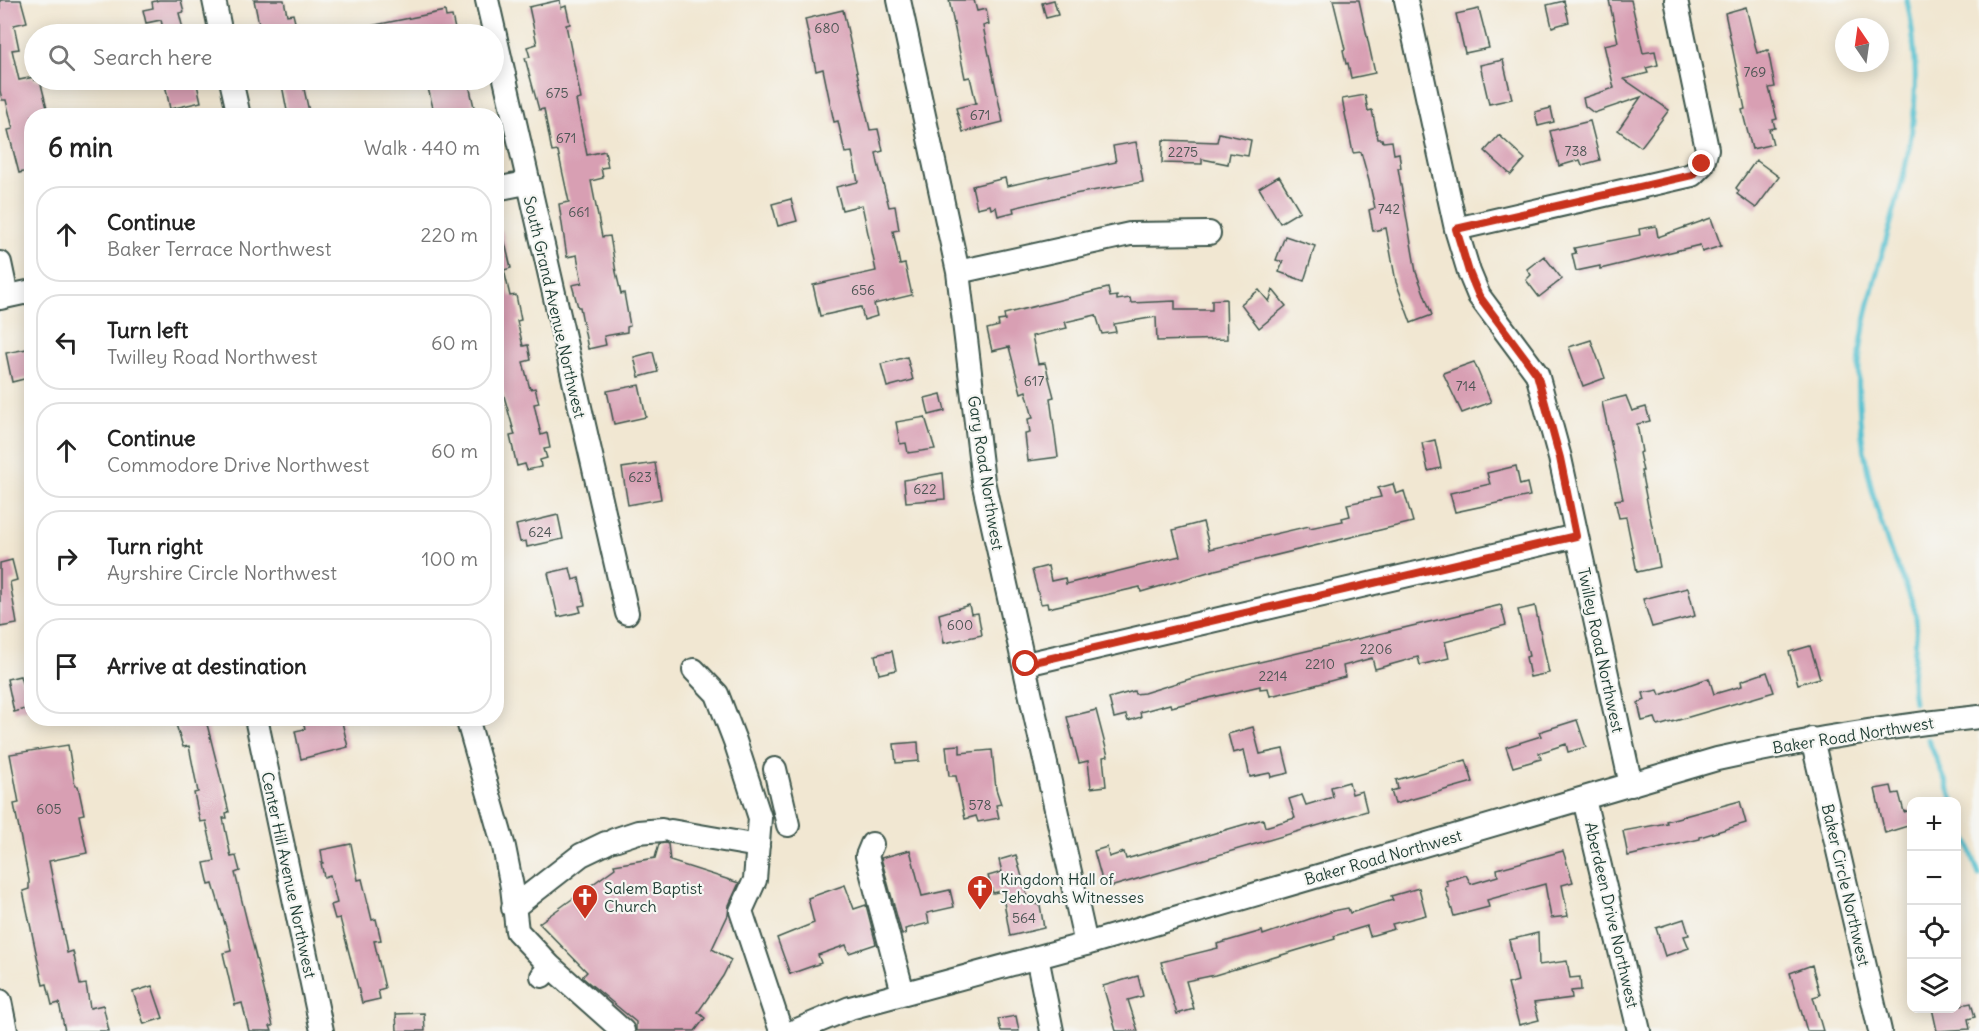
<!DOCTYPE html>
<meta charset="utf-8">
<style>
body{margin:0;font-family:Delius,sans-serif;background:#f6f6f6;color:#222}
.controls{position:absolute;right:18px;bottom:18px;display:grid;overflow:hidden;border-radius:12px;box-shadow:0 3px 15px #0003}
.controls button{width:54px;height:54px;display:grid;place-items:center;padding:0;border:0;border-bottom:2px solid #e0e0e0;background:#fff;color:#222;font:30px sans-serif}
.compass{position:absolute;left:1835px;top:18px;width:54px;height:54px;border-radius:50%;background:#fff;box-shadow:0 3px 15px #0003;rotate:347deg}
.stop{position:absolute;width:18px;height:18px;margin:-14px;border:4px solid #c8321e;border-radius:50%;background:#fff}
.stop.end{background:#c8321e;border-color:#fff;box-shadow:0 2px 6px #0008}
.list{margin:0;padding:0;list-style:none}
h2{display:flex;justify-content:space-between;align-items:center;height:78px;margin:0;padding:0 24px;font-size:26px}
h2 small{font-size:20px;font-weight:400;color:#767676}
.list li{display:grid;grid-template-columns:39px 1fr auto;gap:18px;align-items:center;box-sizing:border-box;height:96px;margin:0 12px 12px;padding:0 12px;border:2px solid #e0e0e0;border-radius:24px}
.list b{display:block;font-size:22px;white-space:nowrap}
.list p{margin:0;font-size:20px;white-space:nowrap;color:#767676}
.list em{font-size:20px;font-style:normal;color:#767676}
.icon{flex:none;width:33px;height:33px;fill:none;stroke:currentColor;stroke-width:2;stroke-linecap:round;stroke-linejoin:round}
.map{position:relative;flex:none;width:1979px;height:1031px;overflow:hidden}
.search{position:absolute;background:#fff;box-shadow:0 3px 15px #0003;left:24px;top:24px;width:480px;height:66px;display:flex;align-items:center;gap:15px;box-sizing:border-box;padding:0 21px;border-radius:33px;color:#767676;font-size:22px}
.panel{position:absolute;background:#fff;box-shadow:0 3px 15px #0003;left:24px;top:108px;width:480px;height:618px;border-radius:24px}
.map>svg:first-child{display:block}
</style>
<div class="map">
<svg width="1979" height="1031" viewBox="0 0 1979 1031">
<rect width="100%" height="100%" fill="#f6f6f2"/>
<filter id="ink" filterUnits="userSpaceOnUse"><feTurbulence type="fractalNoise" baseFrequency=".0167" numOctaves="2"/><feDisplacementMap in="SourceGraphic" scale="12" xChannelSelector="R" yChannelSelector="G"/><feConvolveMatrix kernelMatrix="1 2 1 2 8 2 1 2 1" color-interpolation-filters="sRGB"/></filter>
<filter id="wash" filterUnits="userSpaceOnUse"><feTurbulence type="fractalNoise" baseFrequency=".008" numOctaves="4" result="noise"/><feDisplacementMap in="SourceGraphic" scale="24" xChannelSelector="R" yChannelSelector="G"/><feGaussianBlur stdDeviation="1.35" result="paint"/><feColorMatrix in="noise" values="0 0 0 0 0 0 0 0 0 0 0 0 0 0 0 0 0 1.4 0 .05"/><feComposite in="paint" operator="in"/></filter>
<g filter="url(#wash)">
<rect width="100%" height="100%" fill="#f1e7d2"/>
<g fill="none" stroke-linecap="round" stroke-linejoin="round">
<path stroke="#56c1d0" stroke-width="5" d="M1907,0C1923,77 1915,140 1893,215C1880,264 1862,315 1859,366C1856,428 1868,486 1888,544C1895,564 1913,598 1916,616C1919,645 1908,674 1914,702
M1928,739L1954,802
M1956,808L1979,875"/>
</g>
<g id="blocks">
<path fill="#d89fb3" d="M0,0H21L27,22L14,25L19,49L12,50L19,80L34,77V80H40L49,116H32V170L19,173L8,130L13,129L6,100H2L0,91Z
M159,0H181L184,12L179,13L183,29L164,33L161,20L146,23L143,10L153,8L152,2Z
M254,0H284L287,15L293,14L298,34H261Z
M560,0L561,8L566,6L570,24L566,25L581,99L576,100L587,155L605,151L608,167L601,168L603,178L591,181L602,237L610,236L616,272L621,294L624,293L630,326L627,327V332L604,336L606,345L588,349L580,307H578L572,285L582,283L577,255L567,257L559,204L569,202L558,151L552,152L544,109L539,110L525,58L530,57L527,47L537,44L529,7Z
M949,0H974L977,11L986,9L989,24L983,26L1003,122L963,132L956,108L976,103L970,77L965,78Z
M1054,0L1058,15L1046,18L1042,3Z
M1333,0H1359L1375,73L1351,78L1348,63L1346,64L1343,50L1345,49Z
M1609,0H1631L1643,53L1655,51L1658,65L1646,68L1648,73L1624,79L1669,110L1641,147L1618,130L1641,97L1594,113L1585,106L1583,98L1614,88L1604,45L1618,42Z
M1564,1L1569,22L1552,27L1547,5Z
M1746,7L1757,53L1768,50L1775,87L1769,88L1777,119L1773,120L1775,128L1769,129L1773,144L1752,149L1742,110L1745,109L1725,13Z
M1479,9L1489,48L1465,53L1456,14Z
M843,10L870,130L878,129L883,151L876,153L878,163L889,207L895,206L899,230L893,231L900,265L905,264L912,295L874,304L877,316L864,320L861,307L820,316L813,285L876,271L862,205L842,210L836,187L858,182L852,152L845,153L838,121L834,122L823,69L816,71L805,19Z
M445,11L446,17L452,16L455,29L450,31L451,34H360V28Z
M1503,60L1512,99L1489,104L1480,65Z
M186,80H196L201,102L170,109L165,84Z
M281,80H302L310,116H288Z
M426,80H468L476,116H435Z
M1365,95L1368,111L1372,110L1378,139H1382L1383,142L1392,141L1394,154L1399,153L1401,168H1398L1416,272L1432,315L1411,323L1396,282L1386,228L1373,231L1369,210L1375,208L1369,181L1361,152L1353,153L1342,99Z
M1551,108L1554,122L1538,126L1535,112Z
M1590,121L1600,160L1582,165L1580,160L1559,166L1550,131Z
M1219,133L1251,140L1248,156L1230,153L1228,164L1202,159V164L1162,163L1163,140L1217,142Z
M1499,135L1525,159L1511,175L1485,151Z
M1136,142L1143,182L1063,196L1013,208L1014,212L998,216L996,207L991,209L990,205L977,208L972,186L1005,178L1007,186L1116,162L1113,146Z
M1756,160L1779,177L1756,208L1737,194L1739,191L1736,188Z
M1279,176L1300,211L1280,223L1259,188Z
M791,199L797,221L778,226L772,204Z
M1711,218L1721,246L1702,252L1700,245L1600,269V266L1576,271L1572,254L1576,253L1574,248L1640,235L1639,229L1656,226L1658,237Z
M496,230H502L511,268L504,270L510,296L516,295L521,320L517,321L523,346L528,345L531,360L523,362L530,389L535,388L539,403L534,404L541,435L547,433L550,448L544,449L547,458L540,460L541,467L527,470L525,464L517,466L510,436L515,435L496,368Z
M1285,236L1315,246L1304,281L1279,272L1283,262L1276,260Z
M1544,256L1562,279L1539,297L1526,280L1531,275L1527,269Z
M1108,288L1110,297L1117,296V300L1130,298L1131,303L1175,301V310H1212V300L1226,299L1227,339L1157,341L1156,317L1114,324L1116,332L1102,334L1096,315L1065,322L1067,328L1032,336L1038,364L1045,363L1054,397L1050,398L1058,457L1028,461L1025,434L1030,433L1028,419L1033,418L1026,391L1021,393L1009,347L992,351L987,329L999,326L998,321L1005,320L1004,314Z
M1259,290L1269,302L1273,290L1286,306L1259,328L1241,304Z
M1591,340L1605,378L1583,386L1569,347Z
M32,348V377L12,382L6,353Z
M653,352L658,372L639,377L634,357Z
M907,357L913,380L887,387L881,364Z
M1474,362L1491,402L1462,413L1443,373Z
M639,385L646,417L614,424L607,391Z
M941,394L945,411L929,415L925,398Z
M1626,396L1632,411L1646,407L1650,421L1637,424L1642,452L1639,453L1643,471H1641L1660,567L1637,572L1626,517L1619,518L1615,500L1623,499L1602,402Z
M925,417L935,449L908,453L906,443L900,444L896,422Z
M1435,440L1441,468L1428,471L1422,443Z
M655,463L661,499L628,505L622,468Z
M1516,466L1520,485L1527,483L1530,496L1455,512L1450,493L1490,484L1487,473Z
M943,473L945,499L906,502L904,480Z
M1393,484L1396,494L1404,491L1413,522L1215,570L1141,592L1140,587L1048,608L1047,603L1041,604L1032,570L1048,566L1051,581L1065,578L1066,584L1180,556L1173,530L1203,522L1210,549L1309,526L1310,528L1343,521L1342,518L1350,516L1347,504L1381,497L1378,488Z
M558,515L563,539L527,547L526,541L520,542L516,525Z
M12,560L17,580L10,582L17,624L0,627V563Z
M570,568L573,580L579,578L585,605L579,606L581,612L558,617L548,573Z
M1688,588L1695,616L1652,627L1643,599Z
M969,605L971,614L978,613L982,635L944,643L939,614Z
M1501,605L1506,625L1445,642L1449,658L1420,665L1418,657L1375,669L1372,658L1343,666L1345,677L1300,689L1270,696L1268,688L1260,689V686L1171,707L1170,704L1140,712L1141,717L1128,721L1126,715L1114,718L1109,698L1134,691L1135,694L1144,693L1196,677Z
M1535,606L1549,673L1530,677L1526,657L1529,656L1518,610Z
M1810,646L1820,678L1798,684L1789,652Z
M892,651L896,670L879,674L875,655Z
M1767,672L1774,692L1658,726L1655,718L1642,721L1638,703L1645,700L1643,693L1658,690L1660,695L1709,678L1714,694L1742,686L1741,681Z
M20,676L22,683L32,681V707L14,712L7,679Z
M1096,710L1108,756L1103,757L1106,786L1091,788L1088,761L1079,763L1067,717Z
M174,718H205L208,728L229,812L226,813L227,818H223L231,857L236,856L240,871L235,873L273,1026H270L272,1031H249L242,1003L235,1005L223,953L231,951L228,934L213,884L209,885L204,863L215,861L206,821L200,822L194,793L198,792L189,746L183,747Z
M302,718H341L348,747L301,759L295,731L305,729Z
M1577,720L1586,747L1568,752L1566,744L1539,753L1541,759L1513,767L1506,747L1541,736L1539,732Z
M1253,727L1260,754L1283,749L1289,773L1271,777L1270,773L1250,777L1244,750L1233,753L1228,734Z
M918,742L919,761L896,763L894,744Z
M68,745L75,786H78L84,814L79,815L87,853L49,861L67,953L73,951L80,985L86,984L90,1008L103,1005L109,1031H65L59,1003L52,1005L47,984L43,985L23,891L29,889V880L14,804L19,803L10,754Z
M960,745V753L992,750L996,789L1001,804L996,805L999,818L978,822L976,816L965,819L956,776H949L946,746Z
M1466,760L1473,782L1395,804L1391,791L1398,789L1396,780Z
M1349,782L1352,794L1362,791L1367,811L1110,887L1108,878L1102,880L1094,851L1107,847L1109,857L1124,852L1126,859L1263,819L1265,827L1295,818L1289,799L1302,795L1306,805L1333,797L1331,787Z
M1891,786L1893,794L1899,793L1904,812L1911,810V825L1885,833L1875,789Z
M1740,801L1746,823L1700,837V839L1628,856L1623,831L1667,823L1666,821Z
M665,843L668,844L670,861L739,883L729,905L728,915L712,949L731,960L723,976L698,1012L705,1018L695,1031H636V1022L582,977L587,972L539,923L615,868L614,865L655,858L659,844Z
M351,844L358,880L362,879L372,920L376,919L381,940L374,941L385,988L378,990L380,999L362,1003L340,918L335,919L331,905L337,903L330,875L324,877L321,863H323L321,850Z
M910,850L922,896L950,890L954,907L927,913L929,923L905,929L906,933L902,935L881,858Z
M1563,851L1573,882L1562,885L1568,916L1551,918L1545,884L1487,900L1489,907L1454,916L1445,887L1448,886L1446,881L1466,875L1471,884L1498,876L1497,869Z
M1016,855L1029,903L1040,905L1044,928L1010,936L1002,891L993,893L988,876L1002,872L999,860Z
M845,885L854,909L866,905L876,944L849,953L846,945L818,955L821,963L790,974L777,938L814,923L808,898Z
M1419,888L1426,915L1392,924L1394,929L1370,936L1367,926L1334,936L1335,939L1215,975L1186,981L1194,1009L1177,1014L1161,962L1218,948L1217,944L1262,931L1263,935L1333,911L1348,908L1350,913L1393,900L1391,896Z
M1684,919L1689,935L1684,936L1689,948L1665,956L1656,928Z
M1538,933L1539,965L1567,961L1570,978L1580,977L1581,990L1571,991L1572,998L1534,1003L1539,1020L1519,1025L1508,984L1518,981L1509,940Z
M1812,965L1820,995L1813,997L1823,1031H1807L1790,973Z
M1138,976L1143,996L1128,1000L1138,1031H1116L1103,986Z
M152,986L163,1018L144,1024L133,992Z
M1971,1003L1975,1017L1968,1019L1970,1029L1937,1031L1932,1008H1956V1006Z
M424,1013L425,1031H397L396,1014Z
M1016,1016L1019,1031H1001L998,1019Z"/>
</g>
</g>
<g filter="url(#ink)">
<use href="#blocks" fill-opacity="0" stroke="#3e564c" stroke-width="1.5"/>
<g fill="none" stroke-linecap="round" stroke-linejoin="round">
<g stroke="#3e564c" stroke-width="26">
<path id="minor" d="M214,0L221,34
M487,0L627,613
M899,0L958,272L983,481L1086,944
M1406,0L1456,229L1469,272L1479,296L1537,374L1560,458L1631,785
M231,80L239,116
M496,189L526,183
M1456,229L1692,175L1703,164L1707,149L1676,0
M0,263L7,296
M958,272L1130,234L1209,233
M0,298L32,291
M1026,664L1576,536
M694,670L717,694L735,741L760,818L755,880L741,911L781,1031
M256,718L322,1031
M467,718L504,847L512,887L517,931L550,966L542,976
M1812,739L1880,1031
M775,769L788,825
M1584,799L1639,1031
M671,831L758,846
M614,840L638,832L662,830
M872,844L867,856L903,993
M513,908L581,855L606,843
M1037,957L1052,1031
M550,966L623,1031
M0,1001L6,1031
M795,1031L850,1008L1086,944L1717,759C1804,740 1890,726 1979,717"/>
</g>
<use href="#minor" stroke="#fff" stroke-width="22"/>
</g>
</g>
<g fill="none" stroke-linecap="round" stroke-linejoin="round" filter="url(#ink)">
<path stroke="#c8321e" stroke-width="8" d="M1026,664L1576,536L1560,458L1537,374L1479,296L1469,272L1456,229L1692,175L1702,164"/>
</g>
<defs>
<g id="church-pin" transform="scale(1.35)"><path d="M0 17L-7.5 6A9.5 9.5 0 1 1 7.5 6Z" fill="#c8321e" stroke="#f6f6f2"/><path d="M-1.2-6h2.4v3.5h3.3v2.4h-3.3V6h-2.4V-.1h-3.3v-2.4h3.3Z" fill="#fff"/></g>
</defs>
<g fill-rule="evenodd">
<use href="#church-pin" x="980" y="888"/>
<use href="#church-pin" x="585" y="897"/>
</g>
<g text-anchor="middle" stroke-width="4.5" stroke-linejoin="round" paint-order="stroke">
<g font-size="14" fill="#4d5654">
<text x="827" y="33">680</text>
<text x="1755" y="77">769</text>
<text x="557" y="98">675</text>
<text x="980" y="120">671</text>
<text x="566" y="143">671</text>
<text x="1576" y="156">738</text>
<text x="1183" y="157">2275</text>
<text x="1389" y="214">742</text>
<text x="579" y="217">661</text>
<text x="863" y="295">656</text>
<text x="1034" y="386">617</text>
<text x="1466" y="391">714</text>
<text x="640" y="482">623</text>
<text x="925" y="494">622</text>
<text x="540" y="537">624</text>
<text x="960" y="630">600</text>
<text x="1376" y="654">2206</text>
<text x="1320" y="669">2210</text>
<text x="1273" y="681">2214</text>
<text x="980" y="810">578</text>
<text x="49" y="814">605</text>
<text x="1024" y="923">564</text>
</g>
<g font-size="16" fill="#1f3d34" stroke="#f6f6f2">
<text transform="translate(555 307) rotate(77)" y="6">South Grand Avenue Northwest</text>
<text transform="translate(986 473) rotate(81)" y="6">Gary Road Northwest</text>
<text transform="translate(1601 650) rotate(78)" y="6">Twilley Road Northwest</text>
<text transform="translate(1853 735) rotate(-9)" y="6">Baker Road Northwest</text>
<text transform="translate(1383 857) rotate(-16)" y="6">Baker Road Northwest</text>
<text transform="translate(289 875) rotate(78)" y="6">Center Hill Avenue Northwest</text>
<text transform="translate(1846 885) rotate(77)" y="6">Baker Circle Northwest</text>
<text transform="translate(1612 915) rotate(77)" y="6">Aberdeen Drive Northwest</text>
</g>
<g font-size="16" fill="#1f3d34" stroke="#f6f6f2" text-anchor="start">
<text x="1000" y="885">Kingdom Hall of<tspan x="1000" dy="18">Jehovahs Witnesses</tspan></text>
<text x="604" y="894">Salem Baptist<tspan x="604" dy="18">Church</tspan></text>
</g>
</g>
</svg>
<div class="controls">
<button>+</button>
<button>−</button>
<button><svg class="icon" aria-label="locate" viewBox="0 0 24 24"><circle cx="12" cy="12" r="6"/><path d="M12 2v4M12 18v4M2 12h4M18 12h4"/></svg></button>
<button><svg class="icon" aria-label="layers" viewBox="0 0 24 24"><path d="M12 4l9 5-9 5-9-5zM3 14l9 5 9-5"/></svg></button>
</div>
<svg class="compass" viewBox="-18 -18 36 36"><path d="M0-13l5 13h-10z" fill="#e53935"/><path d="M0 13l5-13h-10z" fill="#767676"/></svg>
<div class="stop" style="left:1026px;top:664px"></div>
<div class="stop end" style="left:1702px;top:164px"></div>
<div class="search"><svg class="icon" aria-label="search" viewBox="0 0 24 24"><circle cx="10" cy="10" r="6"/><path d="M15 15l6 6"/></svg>Search here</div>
<section class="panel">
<h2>6 min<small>Walk · 440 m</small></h2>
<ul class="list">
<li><svg class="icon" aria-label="ahead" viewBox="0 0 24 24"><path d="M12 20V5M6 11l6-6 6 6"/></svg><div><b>Continue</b><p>Baker Terrace Northwest</p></div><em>220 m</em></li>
<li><svg class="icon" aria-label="left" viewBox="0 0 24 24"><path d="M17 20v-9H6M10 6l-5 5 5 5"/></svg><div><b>Turn left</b><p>Twilley Road Northwest</p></div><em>60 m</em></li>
<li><svg class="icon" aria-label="ahead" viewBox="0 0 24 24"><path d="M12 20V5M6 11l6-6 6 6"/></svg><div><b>Continue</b><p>Commodore Drive Northwest</p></div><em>60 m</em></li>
<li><svg class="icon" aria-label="right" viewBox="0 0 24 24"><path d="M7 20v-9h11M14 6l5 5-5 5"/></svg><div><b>Turn right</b><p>Ayrshire Circle Northwest</p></div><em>100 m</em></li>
<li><svg class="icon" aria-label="arrive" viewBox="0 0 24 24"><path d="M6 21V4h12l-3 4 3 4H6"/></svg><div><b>Arrive at destination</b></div></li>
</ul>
</section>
</div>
